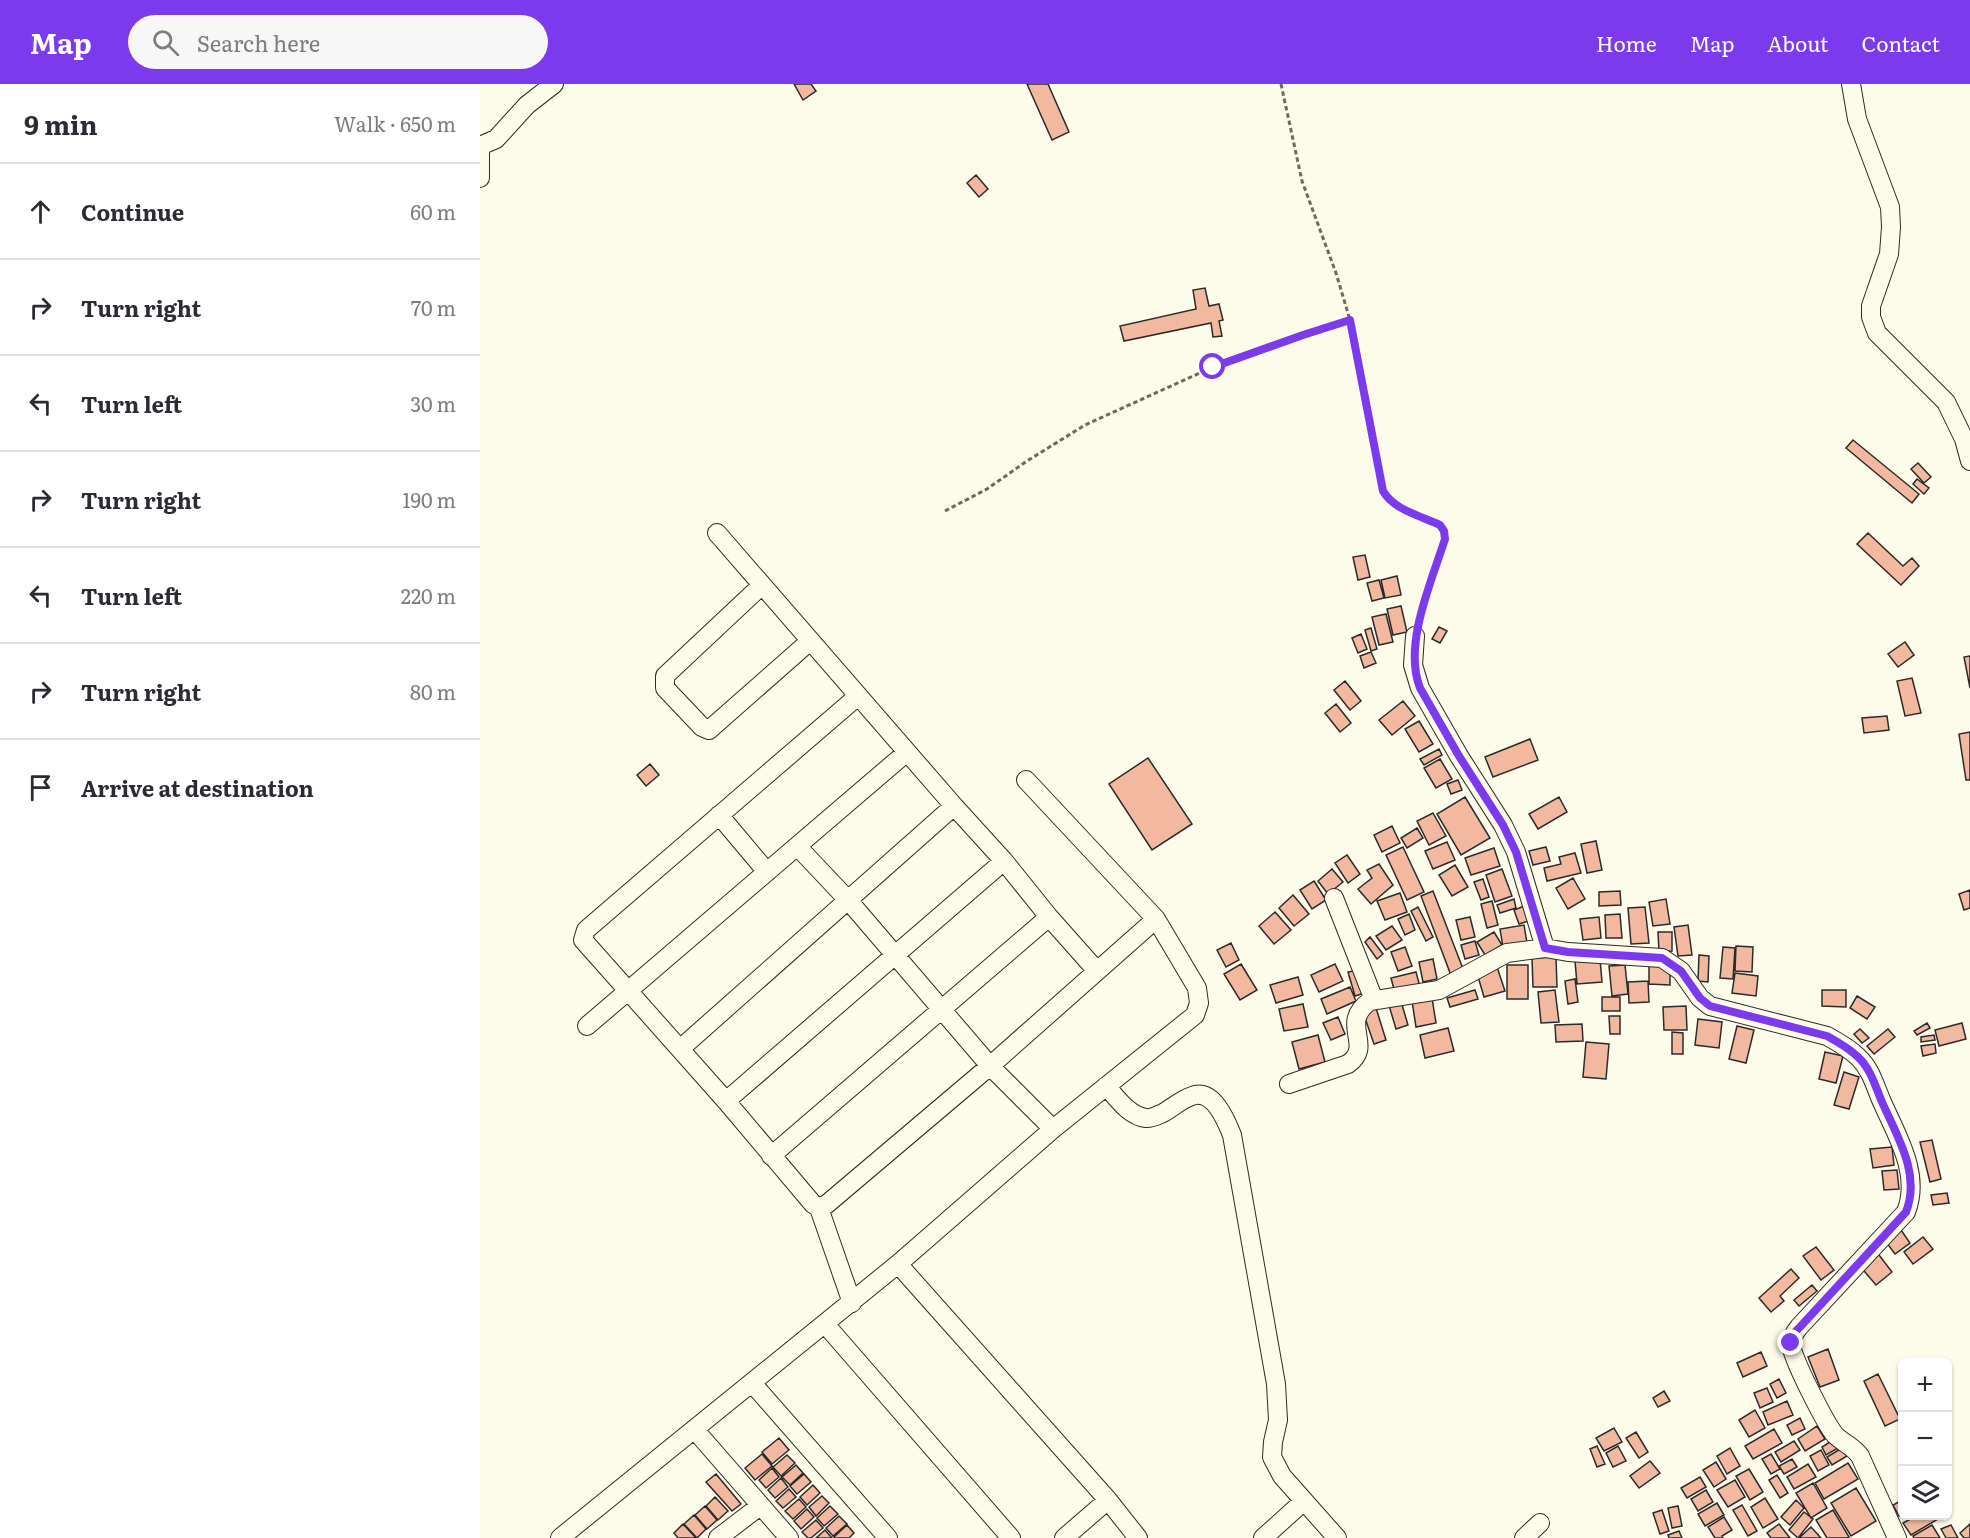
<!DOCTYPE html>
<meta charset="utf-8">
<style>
body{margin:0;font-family:Literata,serif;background:#f7f7f7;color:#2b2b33}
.controls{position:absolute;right:18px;bottom:18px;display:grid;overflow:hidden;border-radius:9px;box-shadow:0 2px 4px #0004}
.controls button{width:54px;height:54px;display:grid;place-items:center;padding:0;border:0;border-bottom:2px solid #e1e1e2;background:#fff;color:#2b2b33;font:30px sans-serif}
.stop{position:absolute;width:18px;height:18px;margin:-14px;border:4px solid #7c3aed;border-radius:50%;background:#fff}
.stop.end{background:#7c3aed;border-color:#fff;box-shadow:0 2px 6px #0008}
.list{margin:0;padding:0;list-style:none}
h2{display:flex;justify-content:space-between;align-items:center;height:78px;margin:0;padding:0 24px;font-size:26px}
h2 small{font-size:20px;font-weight:400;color:#7c7c81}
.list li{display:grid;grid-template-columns:39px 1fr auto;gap:18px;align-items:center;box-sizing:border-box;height:96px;padding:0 24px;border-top:2px solid #e1e1e2}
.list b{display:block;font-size:22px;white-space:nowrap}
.list em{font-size:20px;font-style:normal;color:#7c7c81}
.icon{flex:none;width:33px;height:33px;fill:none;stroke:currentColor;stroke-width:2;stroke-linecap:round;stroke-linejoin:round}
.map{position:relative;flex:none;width:1490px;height:1454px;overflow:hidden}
header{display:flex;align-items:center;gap:36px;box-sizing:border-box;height:84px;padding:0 30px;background:#7c3aed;color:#fff}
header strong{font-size:28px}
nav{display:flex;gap:33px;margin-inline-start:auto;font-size:21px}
.search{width:420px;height:54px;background:#f7f7f7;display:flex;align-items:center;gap:15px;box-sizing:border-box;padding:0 21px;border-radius:33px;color:#7c7c81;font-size:22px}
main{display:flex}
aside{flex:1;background:#fff}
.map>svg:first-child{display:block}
</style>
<header>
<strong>Map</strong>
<div class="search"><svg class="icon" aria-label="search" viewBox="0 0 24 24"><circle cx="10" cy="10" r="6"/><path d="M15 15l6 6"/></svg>Search here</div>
<nav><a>Home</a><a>Map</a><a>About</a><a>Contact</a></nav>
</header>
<main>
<aside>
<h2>9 min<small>Walk · 650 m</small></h2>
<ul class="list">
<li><svg class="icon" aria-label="ahead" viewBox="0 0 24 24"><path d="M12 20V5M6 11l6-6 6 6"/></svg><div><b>Continue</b></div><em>60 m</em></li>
<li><svg class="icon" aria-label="right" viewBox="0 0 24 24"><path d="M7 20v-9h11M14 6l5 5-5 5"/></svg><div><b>Turn right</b></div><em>70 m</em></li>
<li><svg class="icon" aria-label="left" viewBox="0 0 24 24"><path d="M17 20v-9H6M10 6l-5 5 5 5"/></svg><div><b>Turn left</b></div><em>30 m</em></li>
<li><svg class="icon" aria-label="right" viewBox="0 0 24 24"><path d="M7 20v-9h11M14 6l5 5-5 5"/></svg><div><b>Turn right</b></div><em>190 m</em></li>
<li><svg class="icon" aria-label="left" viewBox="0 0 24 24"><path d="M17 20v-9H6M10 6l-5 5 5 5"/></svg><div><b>Turn left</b></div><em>220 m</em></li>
<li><svg class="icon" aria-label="right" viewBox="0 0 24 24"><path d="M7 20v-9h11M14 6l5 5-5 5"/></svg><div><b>Turn right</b></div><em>80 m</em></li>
<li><svg class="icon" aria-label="arrive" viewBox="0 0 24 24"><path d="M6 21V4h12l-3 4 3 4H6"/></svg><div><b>Arrive at destination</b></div></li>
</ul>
</aside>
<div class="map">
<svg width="1490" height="1454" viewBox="0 0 1490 1454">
<rect width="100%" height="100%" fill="#fdfbea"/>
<path fill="#f2b8a0" stroke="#2b2b2b" stroke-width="1.5" d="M314,0H331L336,7L323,16Z
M547,0H568L589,48L572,56Z
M496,91L508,105L499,113L487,99Z
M725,204L729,222L739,220L743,236L739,237L742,252L733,253L731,239L644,257L640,242L716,225L713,206Z
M1373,356L1439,410L1432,419L1366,364Z
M1438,379L1451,393L1444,399L1431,385Z
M1437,395L1449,404L1444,410L1433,400Z
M1388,449L1423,482L1432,474L1439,482L1421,501L1377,460Z
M885,471L890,493L878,496L873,473Z
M917,492L921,511L905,514L901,496Z
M899,496L904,514L892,517L887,499Z
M921,522L927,548L913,551L907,525Z
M906,530L913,558L899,561L892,533Z
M959,543L967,547L960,559L952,555Z
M891,544L897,565L891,567L885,546Z
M881,550L887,565L878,569L872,554Z
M1425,558L1434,571L1418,583L1408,570Z
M891,568L896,579L884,584L880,572Z
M1490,572V604L1484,573Z
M1432,594L1441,629L1425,632L1417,597Z
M865,597L881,617L870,626L854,606Z
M923,617L935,632L912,651L899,636Z
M856,620L871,639L860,648L845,629Z
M1407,632L1409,646L1384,649L1382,634Z
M939,637L953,660L939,668L925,645Z
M1490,648V696H1486L1479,650Z
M1050,655L1058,676L1013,693L1005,673Z
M959,665L962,671L944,681L940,675Z
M668,674L712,740L672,766L629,700Z
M960,675L972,695L956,704L944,684Z
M170,680L179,691L166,702L157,691Z
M978,696L982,706L971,710L967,700Z
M985,713L1010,754L981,771L957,730Z
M1079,713L1087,728L1058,745L1049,730Z
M953,729L966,752L949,761L937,737Z
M912,742L920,759L902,768L894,751Z
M937,744L943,754L927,764L921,754Z
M1116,757L1122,786L1107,789L1101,760Z
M967,758L975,776L953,785L945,767Z
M923,763L944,808L927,816L906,771Z
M1066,763L1070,777L1053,781L1049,767Z
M1014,764L1020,782L991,791L985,774Z
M1095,769L1101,789L1067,797L1064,784L1081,780L1079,773Z
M867,771L880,790L868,799L855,779Z
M899,780L913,801L891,820L878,805L892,794L887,786Z
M975,781L988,803L972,812L959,791Z
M852,785L863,798L848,810L838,797Z
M1022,785L1032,812L1015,818L1006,791Z
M1093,794L1105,815L1088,825L1076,804Z
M1003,795L1009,813L1001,816L994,798Z
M834,797L846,816L832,825L820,806Z
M1490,806V824L1484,826L1479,810Z
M953,807L985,890L972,894L941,812Z
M1140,807L1141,821L1119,822V808Z
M920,809L927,828L905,836L897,817Z
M813,811L829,830L814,842L799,824Z
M1034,815L1036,824L1020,829L1017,821Z
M1186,815L1190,840L1173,842L1169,818Z
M1012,817L1018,841L1007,844L1001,820Z
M1050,820L1055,835L1039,840L1034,826Z
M938,823L953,853L946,857L931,827Z
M1165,823L1169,859L1151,860L1148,824Z
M795,828L811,846L794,860L779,842Z
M929,830L935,846L925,851L918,835Z
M1140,830L1142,854H1126L1125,831Z
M990,833L995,853L981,856L976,836Z
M1119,833L1121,854L1103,856L1100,835Z
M1044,841L1047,859L1023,863L1020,845Z
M1208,841L1212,871L1198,872L1194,843Z
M912,842L922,856L906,866L896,852Z
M1014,848L1022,861L1005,871L997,858Z
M1178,848H1192V867L1179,868Z
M890,853L903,870L897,875L885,858Z
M995,857L999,871L985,875L981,861Z
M751,859L759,876L746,883L737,866Z
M1256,862L1273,863L1272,888L1255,887Z
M925,863L932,882L918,887L911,868Z
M1243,863L1255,864L1253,895L1240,894Z
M1219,871L1229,872L1228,898L1218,897Z
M1076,873L1077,903H1053L1052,874Z
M953,875L957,895L943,898L939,878Z
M1120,875L1122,898L1097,900L1095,877Z
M761,880L777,906L760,916L744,890Z
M855,880L863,897L839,908L831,891Z
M1027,881H1048V915H1027Z
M1145,881L1148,910L1132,912L1129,882Z
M1169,881H1190V901L1169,900Z
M1017,883L1025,907L1004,913L997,889Z
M878,886L885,909L875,912L868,888Z
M936,888L940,903L915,909L911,894Z
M1255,889L1278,892L1276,912L1252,909Z
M818,893L823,911L796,919L790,901Z
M1095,895L1098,918L1088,920L1085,897Z
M1168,897L1169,918L1149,919L1148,898Z
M870,903L876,917L847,930L841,915Z
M995,906L998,915L970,923L967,914Z
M1075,906L1079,938L1061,939L1058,908Z
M1342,906H1366V923L1342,922Z
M1377,912L1395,923L1387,935L1370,924Z
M1122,913H1140V927H1122Z
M920,914L928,941L916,945L908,918Z
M952,914L956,939L936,943L932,917Z
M823,920L828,943L804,947L799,925Z
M1206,922L1207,946H1184L1183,923Z
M896,924L906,956L894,960L883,928Z
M1129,932H1140V950H1130Z
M858,933L865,950L851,956L843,939Z
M1218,935L1242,938L1239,964L1215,961Z
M1447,939L1450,944L1437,951L1434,947Z
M1482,939L1486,955L1459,962L1455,946Z
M1102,940L1103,957L1076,958L1075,941Z
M1257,942L1274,946L1266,979L1249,975Z
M968,944L974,967L945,974L940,951Z
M1380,945L1389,954L1382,959L1374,950Z
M1408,945L1415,953L1394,970L1387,962Z
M1192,948L1203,949V970H1192Z
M838,951L845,978L819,985L812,958Z
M1454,951L1455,956L1441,958V953Z
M1106,958L1129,960L1126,995L1103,993Z
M1455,960L1456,969L1443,972L1441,962Z
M1345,968L1363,972L1356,999L1339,995Z
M1364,988L1379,993L1369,1025L1354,1021Z
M1452,1056L1461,1095L1450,1098L1440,1058Z
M1412,1063L1414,1081L1393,1084L1390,1065Z
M1417,1086L1419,1105L1404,1106L1402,1087Z
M1467,1109L1469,1119L1453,1121L1451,1111Z
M1421,1146L1430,1159L1415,1170L1406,1158Z
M1443,1153L1453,1165L1433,1180L1424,1168Z
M1336,1163L1354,1186L1341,1196L1323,1172Z
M1396,1167L1412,1188L1396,1201L1379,1181Z
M1311,1185L1319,1194L1300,1212L1304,1217L1291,1228L1279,1214Z
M1332,1201L1337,1207L1319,1222L1314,1216Z
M1348,1265L1359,1296L1340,1303L1328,1273Z
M1281,1268L1287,1282L1263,1293L1257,1279Z
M1398,1290L1420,1335L1405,1342L1384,1297Z
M1299,1295L1306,1309L1297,1314L1290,1300Z
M1287,1304L1293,1318L1280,1324L1274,1309Z
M1184,1307L1190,1317L1178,1323L1173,1314Z
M1307,1317L1313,1331L1288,1341L1283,1328Z
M1275,1326L1285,1344L1269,1353L1259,1336Z
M1320,1334L1325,1345L1312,1351L1307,1341Z
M1337,1342L1345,1355L1325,1367L1318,1355Z
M1134,1344L1142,1358L1124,1367L1116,1354Z
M1294,1345L1302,1359L1273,1375L1265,1362Z
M1156,1348L1168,1368L1159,1374L1146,1354Z
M299,1354L309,1366L292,1380L282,1368Z
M1353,1356L1358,1364L1346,1371L1342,1363Z
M1314,1357L1320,1366L1301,1378L1295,1368Z
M1117,1362L1125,1380L1117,1383L1110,1365Z
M1138,1362L1146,1377L1133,1383L1126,1369Z
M1250,1364L1260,1382L1247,1390L1237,1372Z
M1362,1364L1367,1372L1352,1381L1347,1373Z
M1341,1366L1349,1381L1338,1387L1330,1372Z
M282,1370L292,1382L275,1396L265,1384Z
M1291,1370L1300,1385L1291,1390L1282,1375Z
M307,1371L315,1379L301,1392L293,1383Z
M1312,1375L1317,1383L1304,1390L1299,1382Z
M1170,1377L1180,1389L1159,1404L1150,1392Z
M1236,1378L1246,1395L1234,1403L1223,1386Z
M1368,1379L1378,1395L1344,1415L1335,1399Z
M1328,1380L1336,1393L1314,1405L1307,1393Z
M316,1381L323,1389L310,1401L302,1393Z
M292,1384L299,1393L286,1404L279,1396Z
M1269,1385L1283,1408L1270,1416L1256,1392Z
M236,1390L261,1420L252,1427L226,1398Z
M324,1390L331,1398L317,1410L310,1402Z
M1297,1391L1308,1409L1300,1414L1289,1396Z
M1220,1393L1226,1403L1207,1414L1201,1404Z
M301,1394L308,1403L295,1414L288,1406Z
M1255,1396L1265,1413L1248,1423L1237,1406Z
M1333,1399L1347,1424L1331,1434L1316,1409Z
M333,1401L340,1409L327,1421L320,1413Z
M1376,1404L1396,1437L1371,1452L1351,1419Z
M309,1405L316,1413L303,1424L296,1417Z
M1226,1406L1233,1418L1218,1427L1211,1415Z
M342,1412L349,1419L336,1432L329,1423Z
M235,1413L248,1427L238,1436L226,1422Z
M1285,1414L1298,1435L1283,1444L1271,1423Z
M319,1415L326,1423L313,1435L305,1427Z
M1316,1416L1324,1424L1310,1441L1301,1433Z
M1422,1416V1430L1419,1432L1413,1421Z
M1237,1419L1244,1431L1225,1442L1218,1430Z
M1262,1421L1277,1447L1268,1452L1253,1426Z
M225,1422L237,1436L227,1445L215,1431Z
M350,1422L358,1430L344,1442L337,1434Z
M1198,1422L1202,1442L1192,1444L1188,1424Z
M327,1425L334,1433L321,1445L314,1437Z
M1182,1426L1189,1447L1180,1450L1173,1429Z
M1353,1426L1369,1453L1367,1454H1347L1336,1436Z
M1324,1428L1333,1435L1318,1454L1309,1446Z
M214,1431L226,1445L217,1454L204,1440Z
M359,1432L367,1440L353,1452L346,1444Z
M1436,1432H1456L1458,1435L1431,1451L1423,1439Z
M1244,1433L1252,1446L1242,1452L1243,1454H1235L1228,1443Z
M336,1436L343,1444L331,1454H328L322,1448Z
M203,1440L216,1454H198L194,1449Z
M1299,1440L1310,1454H1291L1287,1449Z
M1490,1440V1454H1484L1480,1449Z
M367,1441L374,1449L369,1454H355L354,1453Z
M1452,1441L1460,1454H1434L1433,1452Z
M1471,1441L1478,1454H1466L1461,1445Z
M1331,1443L1341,1454H1319Z
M345,1446L352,1454H336Z
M1199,1447L1202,1454H1189L1188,1451Z"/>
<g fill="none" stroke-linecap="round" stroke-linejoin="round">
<g stroke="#2b2b2b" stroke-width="20">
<path id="minor" d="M1371,0L1377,35L1410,123L1411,143L1409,170L1391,222V233L1397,249L1466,318L1484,355L1490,377
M0,61V94
M0,62L16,55L47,21L74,0
M237,449L474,722L524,777L569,833L617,887
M282,501L185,592V604L222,643L229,646L330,557
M935,552L933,581L940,604L979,672L1023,741L1036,768L1065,864L1088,868L1182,874L1201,887L1220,914L1230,922L1347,952C1358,958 1369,964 1378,973C1391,985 1395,1002 1402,1018C1417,1052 1441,1090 1426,1128L1319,1243C1315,1248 1312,1252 1311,1259C1310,1271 1346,1340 1355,1351C1363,1359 1373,1362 1380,1372L1417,1454
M378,612L106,846L103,856L246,1017L333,1120L339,1124L347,1120L510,982L676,835
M239,731L287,788
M317,762L368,816L510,982L573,1045
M854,814L894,916
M107,942L427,668
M200,965L474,722
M809,1000L868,980C895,961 858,940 890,917L959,906L1027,869L1065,864
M626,1002C637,1014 649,1032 666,1034C671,1035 678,1031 683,1029C692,1024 702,1015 712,1012C733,1004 746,1036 752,1051L796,1300L798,1336L793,1358L792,1373L802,1392L857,1454
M246,1017L524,777
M291,1072L569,833
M339,1124L372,1219
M418,1180L628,1416L658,1454
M345,1240L531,1454
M272,1299L408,1454
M214,1345L309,1454
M80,1454L418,1180L573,1045L715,931L719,919L717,904L676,835L546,696
M238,1454L280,1422
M584,1454L628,1416
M783,1454L824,1417
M1044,1454L1060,1439"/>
</g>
<path stroke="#6a6964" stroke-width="3" stroke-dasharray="4.5 3" stroke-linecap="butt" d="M801,0L822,97L856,189L870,236L903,407C913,426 941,432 960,441L964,447L965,455L940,536
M465,427L507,405L547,377L605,341L733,283L823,251L870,236"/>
<use href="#minor" stroke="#fdfbea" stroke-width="18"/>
</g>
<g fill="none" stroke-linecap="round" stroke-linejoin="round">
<path stroke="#7c3aed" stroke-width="8" d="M733,283L823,251L870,236L903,407C914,426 941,432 960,441L964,447L965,455C951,499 923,561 940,604L979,672L1023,741L1036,768L1065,864L1088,868L1182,874L1201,887L1220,914L1230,922L1347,952C1358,958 1369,964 1378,973C1391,985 1395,1002 1402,1018C1417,1052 1441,1090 1426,1128L1320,1243L1313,1250L1311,1259"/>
</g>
</svg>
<div class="controls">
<button>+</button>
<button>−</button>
<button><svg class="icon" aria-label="layers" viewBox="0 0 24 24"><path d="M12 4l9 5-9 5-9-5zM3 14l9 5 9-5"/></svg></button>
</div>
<div class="stop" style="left:733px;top:283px"></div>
<div class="stop end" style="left:1311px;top:1259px"></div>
</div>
</main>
